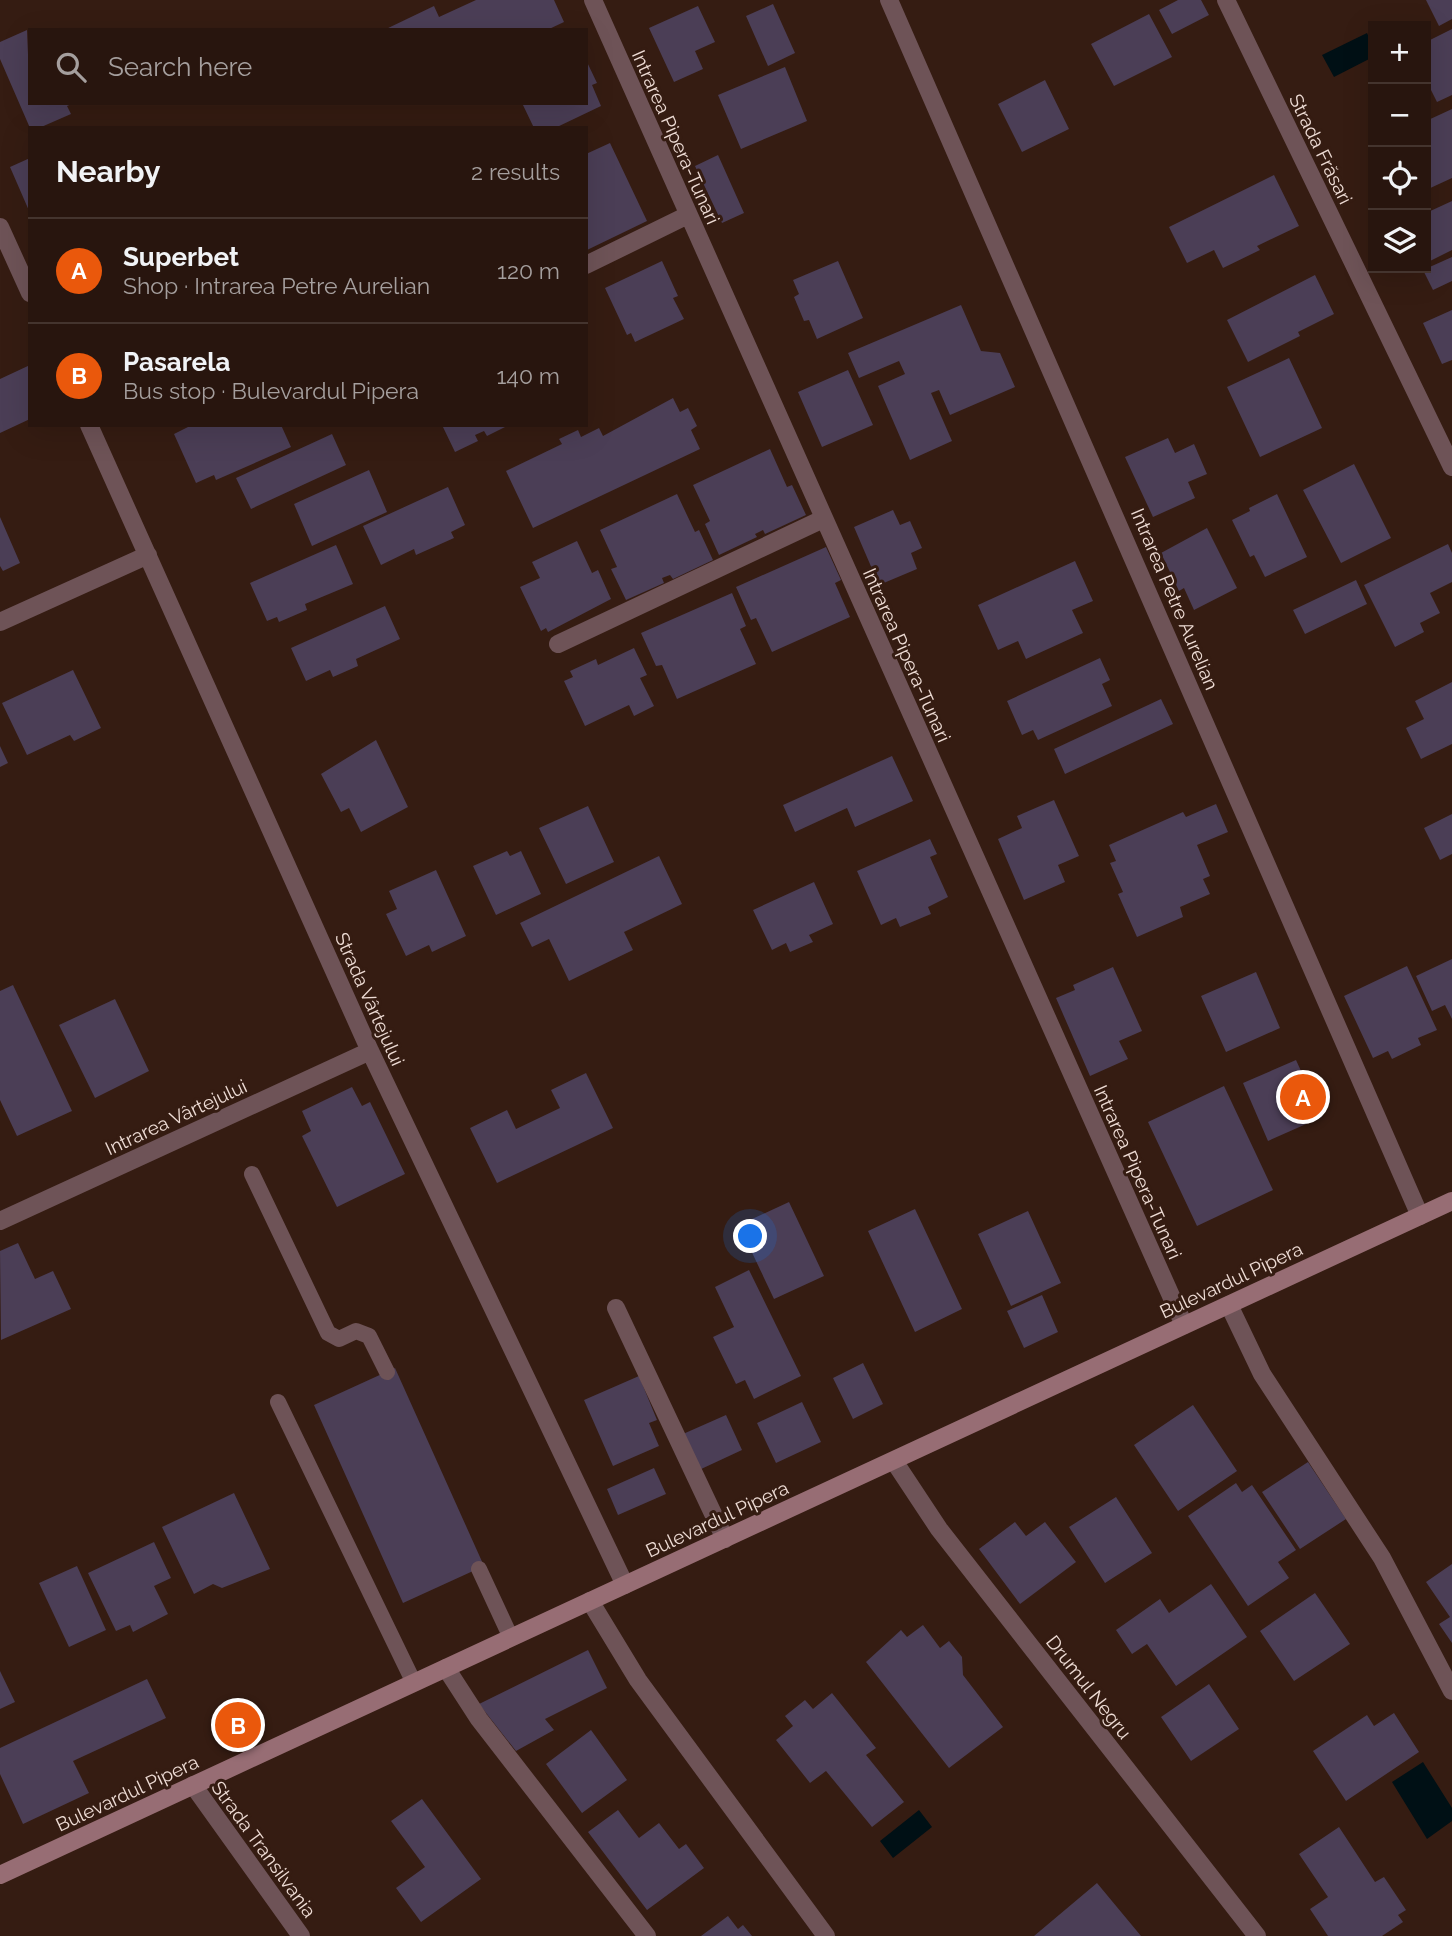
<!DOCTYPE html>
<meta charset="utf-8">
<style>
body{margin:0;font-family:Raleway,sans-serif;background:#34221c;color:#f1f3f6}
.controls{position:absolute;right:21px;top:21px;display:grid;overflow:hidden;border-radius:0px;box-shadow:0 7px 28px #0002}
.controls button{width:63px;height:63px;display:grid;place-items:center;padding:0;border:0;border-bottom:2px solid #44342e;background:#28150e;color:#f1f3f6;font:35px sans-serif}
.you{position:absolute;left:751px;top:1237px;width:24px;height:24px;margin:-18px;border:5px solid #fff;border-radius:50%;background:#1a73e8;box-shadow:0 0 0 10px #1a73e833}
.badge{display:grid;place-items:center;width:46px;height:46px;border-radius:50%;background:#ea580c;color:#fff;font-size:23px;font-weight:700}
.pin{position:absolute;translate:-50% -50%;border:4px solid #fff;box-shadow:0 2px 7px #0006}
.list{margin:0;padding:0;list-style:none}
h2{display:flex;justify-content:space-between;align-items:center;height:91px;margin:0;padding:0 28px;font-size:30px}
h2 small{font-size:23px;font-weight:400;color:#a59f9e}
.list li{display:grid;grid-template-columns:46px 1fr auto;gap:21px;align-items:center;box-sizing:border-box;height:105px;padding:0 28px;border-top:2px solid #44342e}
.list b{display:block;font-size:26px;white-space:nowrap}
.list p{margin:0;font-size:23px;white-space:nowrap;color:#a59f9e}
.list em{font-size:23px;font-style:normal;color:#a59f9e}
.icon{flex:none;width:38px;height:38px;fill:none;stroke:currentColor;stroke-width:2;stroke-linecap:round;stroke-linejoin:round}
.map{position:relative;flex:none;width:1452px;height:1936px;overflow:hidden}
.search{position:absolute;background:#28150e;box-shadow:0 7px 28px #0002;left:28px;top:28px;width:560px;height:77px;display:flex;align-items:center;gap:18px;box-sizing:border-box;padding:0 24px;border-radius:0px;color:#a59f9e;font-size:26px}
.panel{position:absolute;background:#28150e;box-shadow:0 7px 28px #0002;left:28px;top:126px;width:560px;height:301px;border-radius:0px}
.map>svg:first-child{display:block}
</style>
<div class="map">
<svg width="1452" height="1936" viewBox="0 0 1452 1936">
<rect width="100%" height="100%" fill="#351c12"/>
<path fill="#001015" d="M1367,33L1373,46V57L1334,77L1322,55Z
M1423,1762L1452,1808V1821L1427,1839L1392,1782Z
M919,1810L932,1827L893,1858L880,1841Z"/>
<path fill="#4b3e56" d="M476,0H554L564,22L547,30H384L434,6L439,17Z
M1178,0H1201L1209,15L1172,34L1159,10Z
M1426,0H1452V19L1439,26Z
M773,4L795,53L768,66L746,16Z
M698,6L715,42L695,51L703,69L674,82L649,28Z
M1149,14L1172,57L1114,86L1091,44Z
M1452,29V95L1437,102L1426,80V42Z
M27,30L30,103H74L67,106L71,114L39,128H30L0,59V42Z
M586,60L597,83L592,85L601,106L555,128H534L522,103H586Z
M785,67L807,121L741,149L718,95Z
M1045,80L1069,129L1022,152L998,104Z
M1452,109V178L1426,190V121Z
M610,143L647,221L587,250L586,154Z
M718,155L744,213L722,223L695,166Z
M30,158V213L10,167Z
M1274,175L1299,226L1257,246L1260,250L1223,268L1214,250L1187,263L1169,227Z
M1452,201V250L1426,263V213Z
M1452,257V281L1433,290L1423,270Z
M662,261L678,296L673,298L684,319L635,342L631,333L627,335L605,288Z
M838,261L863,318L817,339L809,320L804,321L794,297L799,294L793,280Z
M1315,275L1334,314L1298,332L1300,336L1248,362L1227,320Z
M961,305L981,351L1000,353L1015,387L950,415L939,390L931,393L952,441L910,460L878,386L905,374L899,361L859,378L848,353Z
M1452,310V360L1442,364L1423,323Z
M1289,358L1322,428L1260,457L1227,387Z
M30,365V419L0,433V379Z
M848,370L873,425L822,447L798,392Z
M673,398L680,412L688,408L697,426L691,430L700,449L533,528L506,471L562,444L559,439L578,430L581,437L599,428L603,436Z
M192,425H281L291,447L216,480L214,475L196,483L174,434Z
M442,425H509L487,436L484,431L475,435L478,441L455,452Z
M332,434L346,465L251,509L236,478Z
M1168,438L1175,453L1194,444L1207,474L1188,482L1195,498L1153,517L1125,457Z
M770,449L787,487L792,485L806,515L765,534L763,530L755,534L757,537L719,555L705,524L710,521L693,485Z
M1354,464L1391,538L1341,563L1303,490Z
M369,470L387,512L312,546L294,504Z
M448,487L465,525L451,532L454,538L416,555L414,549L381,565L363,526Z
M677,494L695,532L699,530L713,560L673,579L670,575L662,578L664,583L626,600L611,569L617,567L600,530Z
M1277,494L1307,557L1265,577L1254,555L1250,557L1232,520L1250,511L1249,508Z
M893,510L900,525L910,521L922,548L911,553L917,569L879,585L854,527Z
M0,517L20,563L3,571L0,566Z
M1207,528L1237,588L1194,610L1184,588L1179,591L1161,553Z
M577,541L592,573L598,570L611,599L548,632L546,628L541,631L520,587L540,578L532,562Z
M1448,544L1452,553V582L1430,593L1440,613L1420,623L1424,632L1395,647L1364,585Z
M336,545L353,584L305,604L307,610L279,622L277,617L267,621L250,583Z
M826,547L841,580L835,583L850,617L772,652L756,618L751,620L736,587Z
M1075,561L1093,601L1072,610L1083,633L1026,659L1018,641L998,650L978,605Z
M1356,580L1367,604L1305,634L1293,610Z
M732,593L746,626L740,629L756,664L677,699L662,665L656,666L641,633Z
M385,606L400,639L356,659L358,666L333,677L330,670L306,681L291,648Z
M634,648L647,675L640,678L654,706L634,716L629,705L585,726L564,681L573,677L570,671L596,659L598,665Z
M1100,658L1110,680L1102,684L1112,706L1038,740L1033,730L1022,735L1007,701Z
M73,670L101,728L74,741L70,735L27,755L2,703Z
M1452,682V744L1421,759L1406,728L1424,719L1415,701Z
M1161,699L1173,724L1065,774L1054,749Z
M376,740L408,807L361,832L349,808L341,812L321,774Z
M0,746L8,763L0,767Z
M892,756L913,801L855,827L847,808L795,832L783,805Z
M1054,800L1079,856L1058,865L1065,882L1024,900L998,839L1022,828L1017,816Z
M1216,804L1228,832L1197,845L1210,876L1203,879L1210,894L1180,907L1183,917L1137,937L1118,894L1123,892L1110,863L1116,861L1109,845L1183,812L1186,817Z
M588,806L614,862L566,884L539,828Z
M1452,814V854L1440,860L1424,828Z
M930,839L937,854L930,857L948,897L928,907L931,914L900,927L896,918L881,925L857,871Z
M507,851L510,856L521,851L541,894L496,915L473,866Z
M659,856L682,904L624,932L633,950L569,981L549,939L532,947L520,923Z
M436,870L466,936L432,952L429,945L406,956L386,914L397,909L389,891Z
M814,882L833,924L809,935L813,942L790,952L786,943L772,950L753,910Z
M1452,959V1019L1445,1005L1432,1011L1416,976Z
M1407,966L1437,1030L1418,1038L1421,1045L1392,1059L1388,1051L1373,1058L1344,996Z
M1113,967L1142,1031L1119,1041L1128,1059L1090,1076L1056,998L1075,990L1073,985Z
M1256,972L1280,1028L1226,1052L1201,996Z
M13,985L72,1111L17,1136L0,1100V991Z
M115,999L149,1071L95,1098L59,1025Z
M1296,1060L1322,1117L1268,1141L1243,1083Z
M586,1073L613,1128L497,1183L470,1128L507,1110L516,1129L560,1108L551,1090Z
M1224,1086L1273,1190L1197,1226L1148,1122Z
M352,1087L362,1106L370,1102L405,1174L337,1207L302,1136L311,1131L302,1111Z
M789,1202L824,1276L774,1299L739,1225Z
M915,1209L962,1309L915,1332L868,1231Z
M1028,1211L1061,1283L1011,1306L978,1234Z
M18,1243L35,1279L53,1271L71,1309L1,1340L0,1251Z
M749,1270L801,1376L754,1399L745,1380L736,1384L713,1337L734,1327L715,1287Z
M1042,1295L1058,1332L1024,1348L1007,1311Z
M863,1363L883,1404L853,1419L833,1378Z
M395,1368L484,1566L403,1603L314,1405Z
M639,1376L657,1420L649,1423L659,1446L613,1466L584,1400Z
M802,1402L821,1442L776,1463L757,1423Z
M1193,1405L1237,1471L1178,1511L1134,1445Z
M726,1415L742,1450L699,1470L683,1434Z
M1308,1462L1346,1519L1300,1549L1262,1492Z
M654,1468L666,1494L618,1515L607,1489Z
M1236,1483L1242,1492L1252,1485L1296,1550L1278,1562L1289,1578L1248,1606L1188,1516Z
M234,1493L270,1569L222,1588L213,1584L194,1594L162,1527Z
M1116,1497L1152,1553L1105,1583L1069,1527Z
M1015,1522L1026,1536L1045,1522L1076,1562L1020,1604L979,1549Z
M154,1542L171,1578L154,1586L168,1614L133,1632L130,1625L116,1631L88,1573Z
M1452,1564V1643L1439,1624L1450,1617L1426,1582Z
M77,1566L106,1630L69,1647L39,1583Z
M1211,1584L1247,1637L1176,1686L1147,1644L1132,1654L1116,1630L1160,1599L1169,1613Z
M1315,1593L1350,1644L1294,1681L1260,1631Z
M923,1625L940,1648L949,1641L962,1657L963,1675L1003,1727L949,1768L866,1662L901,1630L907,1637Z
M588,1650L607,1688L545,1719L554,1730L516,1751L479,1704Z
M0,1671L15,1702L0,1709Z
M147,1679L166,1718L73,1761L89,1793L23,1824L0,1774V1748Z
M1209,1684L1239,1729L1191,1761L1161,1717Z
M832,1693L876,1748L866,1755L904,1802L872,1827L826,1771L810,1783L776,1740L793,1726L785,1716L805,1700L813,1709Z
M1394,1713L1419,1752L1346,1801L1313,1751L1367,1715L1374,1726Z
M591,1730L627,1780L582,1813L546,1764Z
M422,1799L481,1879L421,1922L396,1888L425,1867L391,1821Z
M618,1810L639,1838L659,1823L679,1849L686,1844L704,1868L647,1910L588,1832Z
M1339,1827L1375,1882L1384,1877L1406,1910L1398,1915L1403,1922L1382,1936H1328L1310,1909L1328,1897L1299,1854Z
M1097,1883L1141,1936H1034Z
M728,1916L738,1929L743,1925L752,1936H701Z"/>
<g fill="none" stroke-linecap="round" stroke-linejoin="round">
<path stroke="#6e5357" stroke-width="16" d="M252,1174L328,1333L339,1339L356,1331L369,1336L387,1372
M278,1402L414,1683
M479,1569L511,1638"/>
<path stroke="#6e5357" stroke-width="18" d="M593,0L1184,1325
M889,0L1420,1216
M1226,0L1452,467
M0,227L30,293
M586,265L688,215
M89,425L370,1051L625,1585
M0,622L148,555
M558,644L823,519
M0,1221L370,1051
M1229,1305L1262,1374L1382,1558L1452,1691
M616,1308L725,1539
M894,1461L939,1529L1257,1936
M590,1601L638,1680L826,1936
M446,1668L479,1719L647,1936
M193,1785L301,1936"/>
<path stroke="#976d74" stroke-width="18" d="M0,1875L1452,1201"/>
</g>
<g text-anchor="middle" stroke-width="6" stroke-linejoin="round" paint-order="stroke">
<g font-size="19" fill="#eedcd5" stroke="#351c12">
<text transform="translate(676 137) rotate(66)" y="7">Intrarea Pipera-Tunari</text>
<text transform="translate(1321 149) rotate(64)" y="7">Strada Frăsari</text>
<text transform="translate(1175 599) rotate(67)" y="7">Intrarea Petre Aurelian</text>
<text transform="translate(907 655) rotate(66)" y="7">Intrarea Pipera-Tunari</text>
<text transform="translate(370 999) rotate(66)" y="7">Strada Vârtejului</text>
<text transform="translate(176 1117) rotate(-25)" y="7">Intrarea Vârtejului</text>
<text transform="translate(1138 1172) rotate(66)" y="7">Intrarea Pipera-Tunari</text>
<text transform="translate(1231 1280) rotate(-25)" y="7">Bulevardul Pipera</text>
<text transform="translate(717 1519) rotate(-25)" y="7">Bulevardul Pipera</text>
<text transform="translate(1089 1687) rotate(52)" y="7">Drumul Negru</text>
<text transform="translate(127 1793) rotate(-25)" y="7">Bulevardul Pipera</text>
<text transform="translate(264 1849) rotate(54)" y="7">Strada Transilvania</text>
</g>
</g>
</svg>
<div class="controls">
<button>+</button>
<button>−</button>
<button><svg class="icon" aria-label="locate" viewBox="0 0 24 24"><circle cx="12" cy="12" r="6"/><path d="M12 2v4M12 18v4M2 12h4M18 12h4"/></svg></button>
<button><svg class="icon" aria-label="layers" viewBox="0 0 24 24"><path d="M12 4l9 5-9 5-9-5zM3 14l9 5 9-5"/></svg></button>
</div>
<div class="you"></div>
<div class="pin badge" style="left:1303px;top:1097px">A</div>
<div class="pin badge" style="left:238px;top:1725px">B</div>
<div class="search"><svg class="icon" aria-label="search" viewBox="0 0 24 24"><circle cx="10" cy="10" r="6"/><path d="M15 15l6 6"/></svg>Search here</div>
<section class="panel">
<h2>Nearby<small>2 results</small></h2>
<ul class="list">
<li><span class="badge">A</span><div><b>Superbet</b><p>Shop · Intrarea Petre Aurelian</p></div><em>120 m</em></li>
<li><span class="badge">B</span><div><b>Pasarela</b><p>Bus stop · Bulevardul Pipera</p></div><em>140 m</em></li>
</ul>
</section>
</div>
